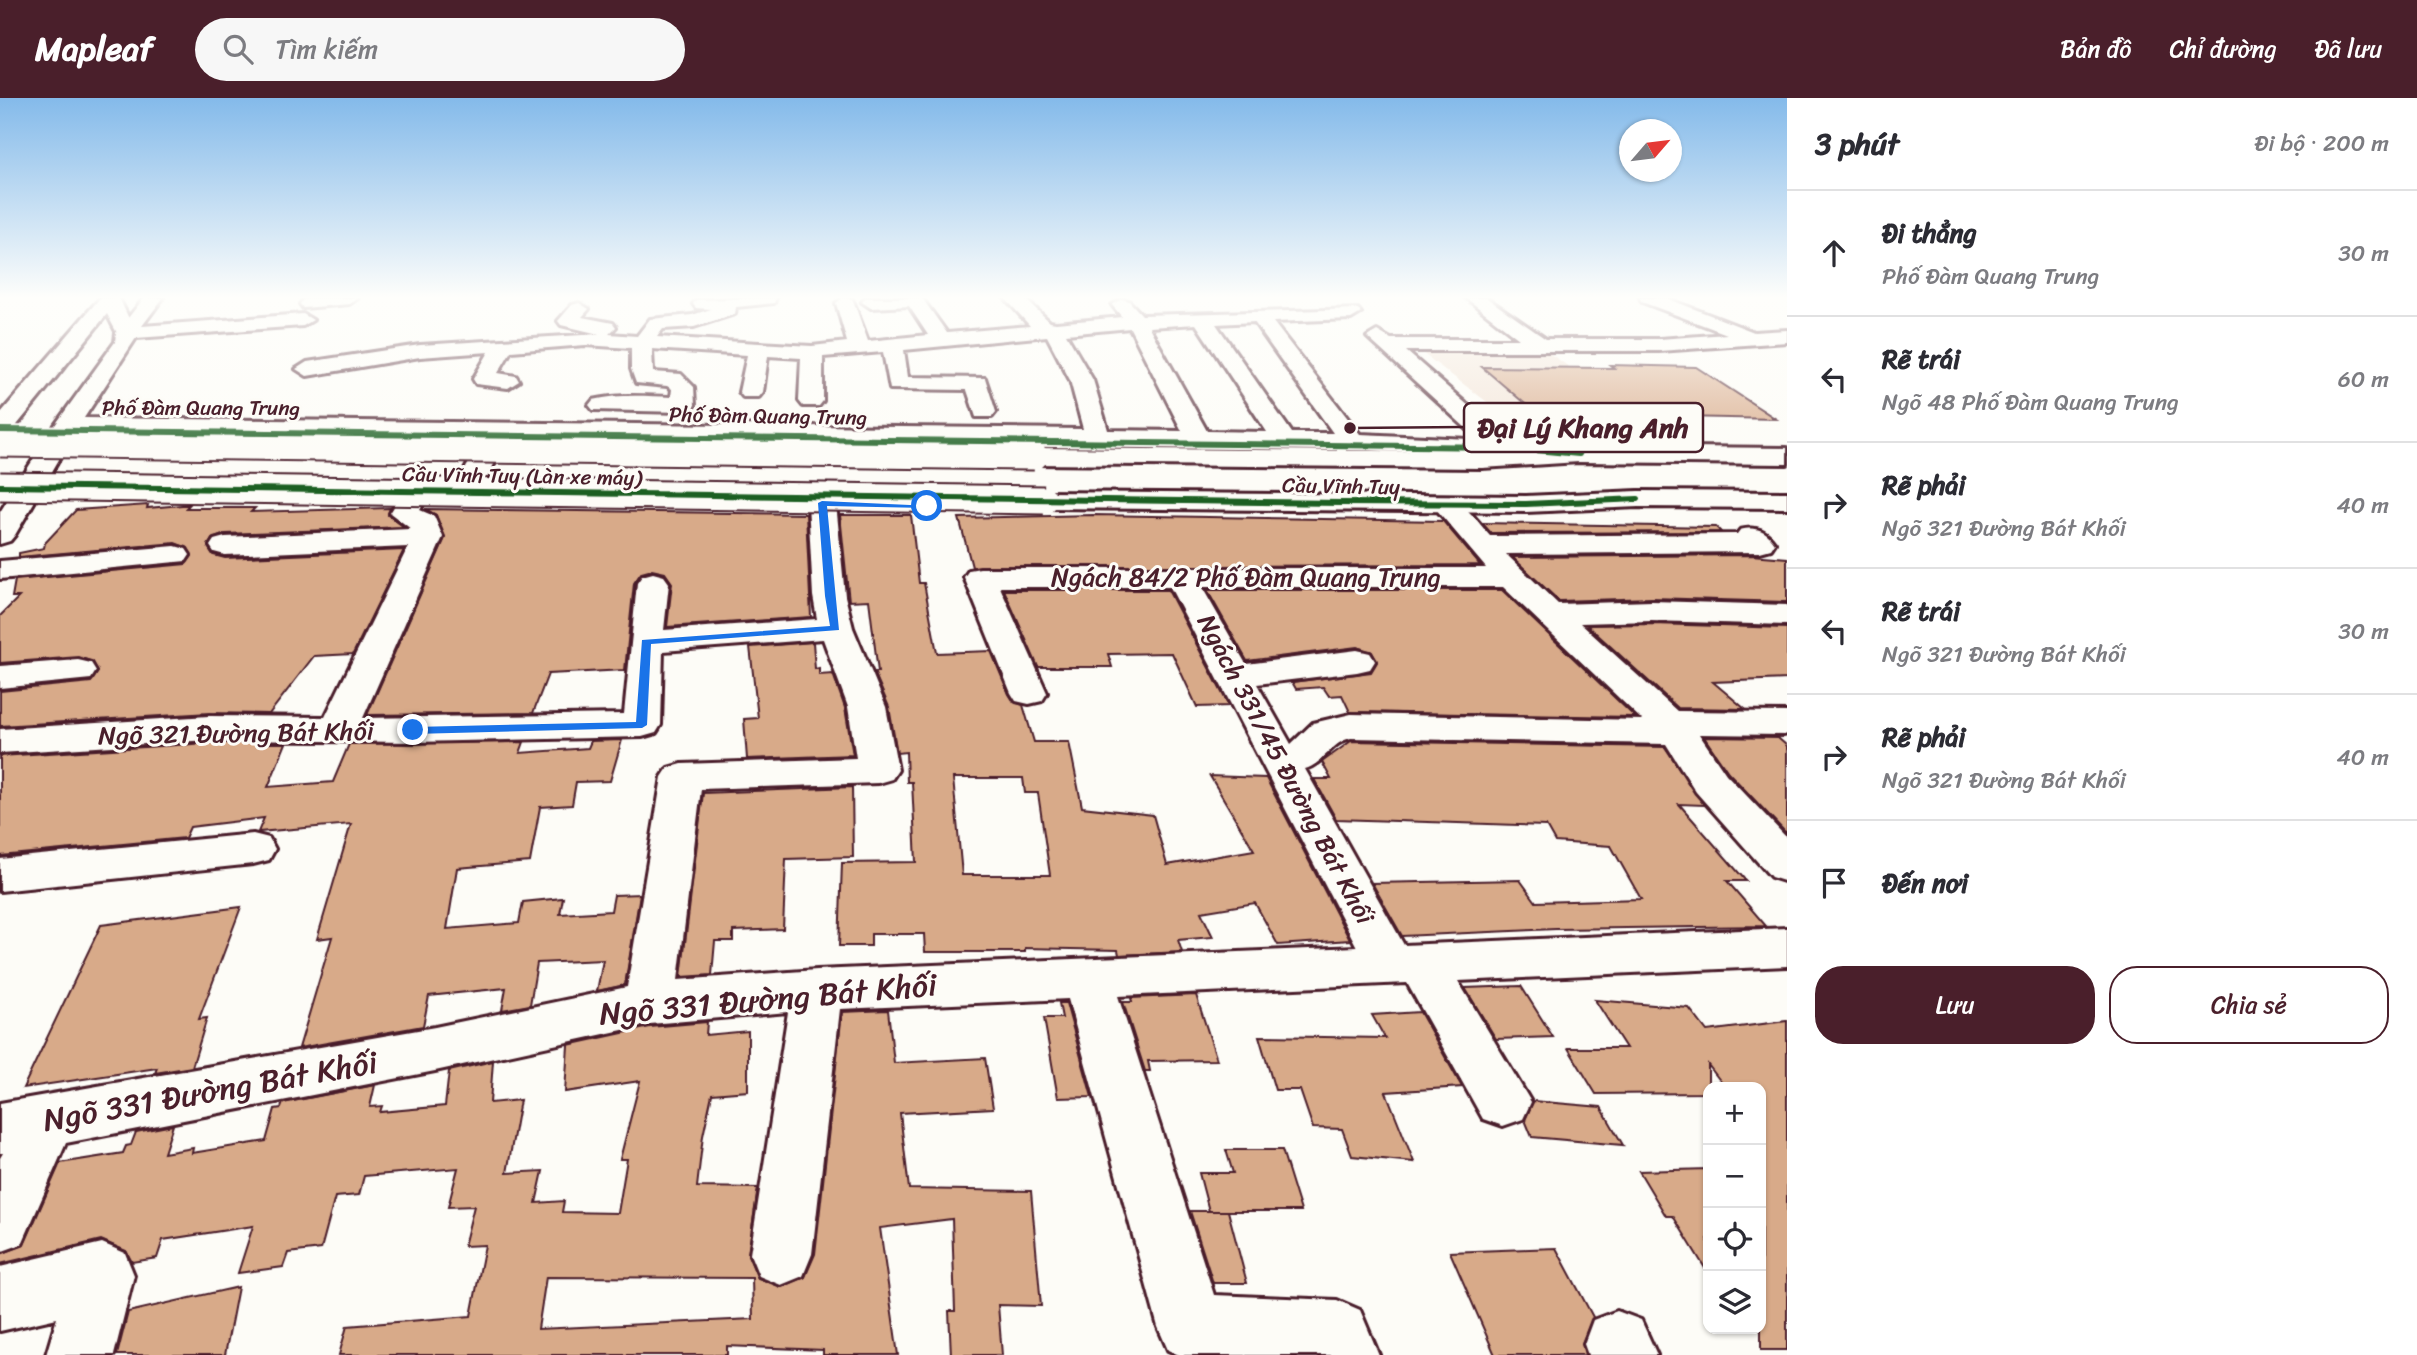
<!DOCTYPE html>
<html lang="vi">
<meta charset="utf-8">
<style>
body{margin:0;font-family:Sriracha,sans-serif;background:#f7f7f7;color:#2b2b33}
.controls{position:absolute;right:21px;bottom:21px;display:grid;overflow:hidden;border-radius:14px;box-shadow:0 2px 5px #0004}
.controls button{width:63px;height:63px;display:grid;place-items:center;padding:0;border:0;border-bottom:2px solid #e1e1e2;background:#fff;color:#2b2b33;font:35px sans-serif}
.compass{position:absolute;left:1619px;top:21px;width:63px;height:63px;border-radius:50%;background:#fff;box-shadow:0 2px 5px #0004;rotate:62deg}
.stop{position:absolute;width:21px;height:21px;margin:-16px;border:5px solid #1a73e8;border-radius:50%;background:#fff}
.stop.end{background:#1a73e8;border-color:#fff;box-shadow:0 2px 7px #0008}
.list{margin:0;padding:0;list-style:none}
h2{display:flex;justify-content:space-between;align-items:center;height:91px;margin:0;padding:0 28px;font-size:30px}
h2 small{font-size:23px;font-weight:400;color:#7c7c81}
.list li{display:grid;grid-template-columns:46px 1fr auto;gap:21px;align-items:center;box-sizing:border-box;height:126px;padding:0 28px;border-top:2px solid #e1e1e2}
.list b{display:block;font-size:26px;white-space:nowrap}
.list p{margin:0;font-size:23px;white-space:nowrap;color:#7c7c81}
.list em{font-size:23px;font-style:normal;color:#7c7c81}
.actions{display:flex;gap:14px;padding:21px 28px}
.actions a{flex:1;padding:16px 0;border:2px solid #4a1f2b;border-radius:28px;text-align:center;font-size:24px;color:#4a1f2b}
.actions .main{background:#4a1f2b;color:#fff}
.icon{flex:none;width:38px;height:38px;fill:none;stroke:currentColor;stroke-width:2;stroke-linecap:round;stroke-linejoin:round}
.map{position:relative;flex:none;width:1787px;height:1257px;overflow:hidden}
header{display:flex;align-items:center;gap:42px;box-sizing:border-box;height:98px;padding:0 35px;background:#4a1f2b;color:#fff}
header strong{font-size:33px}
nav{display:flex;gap:38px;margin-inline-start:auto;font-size:24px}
.search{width:490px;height:63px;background:#f7f7f7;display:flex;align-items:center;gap:18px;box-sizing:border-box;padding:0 24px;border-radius:38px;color:#7c7c81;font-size:26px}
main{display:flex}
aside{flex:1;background:#fff}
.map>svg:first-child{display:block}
</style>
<header>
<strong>Mapleaf</strong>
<div class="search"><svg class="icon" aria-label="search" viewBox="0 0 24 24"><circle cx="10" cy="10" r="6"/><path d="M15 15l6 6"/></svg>Tìm kiếm</div>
<nav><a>Bản đồ</a><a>Chỉ đường</a><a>Đã lưu</a></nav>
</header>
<main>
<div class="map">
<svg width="1787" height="1257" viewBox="0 0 1787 1257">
<rect width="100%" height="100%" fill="#fdfcf7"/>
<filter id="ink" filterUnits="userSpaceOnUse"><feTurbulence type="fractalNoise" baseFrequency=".0143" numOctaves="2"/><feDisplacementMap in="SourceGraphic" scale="14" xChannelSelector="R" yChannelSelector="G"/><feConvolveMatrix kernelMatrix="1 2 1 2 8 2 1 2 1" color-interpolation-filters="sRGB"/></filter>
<g filter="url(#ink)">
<path fill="#f2e3d6" d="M1417,251H1543L1664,334L1536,333L1519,328Z"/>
<path fill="#d8aa89" stroke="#4a1f2b" stroke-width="2" fill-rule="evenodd" d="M1610,267L1696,269L1776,321L1680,319L1669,311L1530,310L1482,269L1614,270Z
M148,407L147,410L182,407H189L186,410H255L251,414L390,410L388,417L404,429L225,436L212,441L208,449L213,457L225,460L404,452L353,556L314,558L269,616L209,615L0,628V593L91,584L98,574L93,564L79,559L0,565V518L19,499H12L15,482L186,466L192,458L188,450L175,445L19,459V455L44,450L45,445L76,412Z
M425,411L806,416L811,519L667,529L672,485L665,475L652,472L641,475L634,485L625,572L548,576L533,615L367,617L445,440L436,417Z
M840,417H911L919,485H924L937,555L991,553L1009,596L1014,604L1023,607L1034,644H1069L1082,709L1153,717L1167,767L1254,752L1210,678L1266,680L1350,842L1278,847L1255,805L1201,814L1213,839L1178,842L1182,854L1119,857L1118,852L1025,850V854H925L924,836H871V848H839L842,765L916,764L912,684H907L906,654L897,655L889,609L874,574H878L869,502L849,503ZM953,680H1023L1025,695H1038L1050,777H962Z
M1094,417L1443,423L1480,467L972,469L959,420Z
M1482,425L1716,429L1721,434L1491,435Z
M1751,457L1787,460V504L1652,500L1559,503L1512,459Z
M1004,492H1168L1229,608L1197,609L1172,555L1108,556L1112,569H1038Z
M1207,492H1502L1635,619L1350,614L1342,597L1329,598L1323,589L1296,591L1292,584L1371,574L1377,564L1372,554L1357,549L1247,563Z
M1652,526L1787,530V581L1713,584L1745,611L1678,610L1587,527Z
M813,544L815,571L819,570V577L833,576L845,610L853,657L747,661L744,621L758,620L750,549Z
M1704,639L1778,640L1787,648V736L1728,674Z
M622,642L610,683L576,684L572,707L540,709L530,764L457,770L447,831L519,825L523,804L563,800L560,816L611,813L614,797L640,796L625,887L597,893L603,862L537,865L530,907L502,912L506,890L429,898L423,928L299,950L332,839L317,841L351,726L258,734L264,720L190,729L185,740L0,758V658L209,645H286L268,689L333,684L349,646L524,644L520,655L588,650L591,643Z
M1351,643L1665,649L1704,707L1679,706L1746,783H1727L1766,828L1556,831L1402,838L1372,785L1520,782L1536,804L1641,801L1611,748L1555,744L1546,728L1336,721L1314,681H1331L1322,664Z
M852,689L853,759L786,761L783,831L733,833V843H715L712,877L681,879L703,695Z
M241,809L199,921L207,920L192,969L155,975L157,970L23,990L101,827Z
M1521,888L1553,939L1496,941L1465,890Z
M1196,897L1217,962L1148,963L1150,973H1145L1123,904H1132L1131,900Z
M1595,902L1689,910L1707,933L1787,923V1252H1761V989H1725L1708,967V995L1596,996L1568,950H1626Z
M1059,905H1066L1092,999L1058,1000L1044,920H1062Z
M888,912L894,965L985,960L993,1010L900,1015L909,1091L1031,1093L1041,1208L998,1207L1002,1257H951L949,1213H955L952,1121L880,1130L898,1257H823V1252L727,1248V1257H339L347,1228L471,1218L485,1147L464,1148L474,1108L448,1109L458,1070L364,1078L359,1097L335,1099L321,1151L288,1155L283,1169L238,1175L253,1128L163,1142L157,1160L132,1164L126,1153L101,1142L0,1166V1156L24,1147L60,1065L123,1055L126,1048L131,1047L136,1034L173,1027L164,1055L193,1050L192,1055L266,1043L275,1011L281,1010L283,1005L375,987L370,1009L382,1008L380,1014L445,1008L449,973L493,963L490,1005L520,1002L507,1075L543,1073L536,1105L564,1103L562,1114L618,1115L627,1061H620L640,983L565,994L568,947L650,929L707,924L706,937L748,933V993L712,996L703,1038L697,1089L758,1090L748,1157L758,1180L782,1189L805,1179L815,1156L842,914ZM546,1179L752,1180L753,1221L538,1231Z
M1420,914L1462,989L1386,994L1414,1064L1352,1058L1342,1031L1313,1030L1300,992H1275L1259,938L1385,940L1372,917Z
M1533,1003L1601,1009L1623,1047L1532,1039L1525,1022Z
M1226,1052H1282L1301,1113H1209L1199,1075H1233Z
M1708,1071V1175L1673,1118H1666L1639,1073Z
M1190,1113H1228L1247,1185H1213Z
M1556,1150L1593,1219L1582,1245L1585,1257H1495L1450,1154Z
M238,1189L225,1257H117L128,1214Z"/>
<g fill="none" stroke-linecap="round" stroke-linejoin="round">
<g stroke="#4a1f2b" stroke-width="6">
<path id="minor" d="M144,200H163L142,228L303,216L313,222L303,228L136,240L84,320L1083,331L1070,282L1047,238L904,252L908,279L985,280L996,314L992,319H976L967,292L890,291L883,254L823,259V303L819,308H803L799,303L801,260L768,258L763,294L759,299H743L739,294L747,257L652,251L653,274L681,276L694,289L695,307L691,312L683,314L593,312L589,307L593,302C619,296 645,298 671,299L672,291L667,288L636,285L631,271V250L585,247L511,253L498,275L516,278L519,283L508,290L476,286L473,281L489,254L420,259L307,278L296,271L307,264L420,247L599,236L561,227L558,223L572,207L579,205L589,211L582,219L613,225L616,229L609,236L637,238L650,221L692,217L711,211L696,210L693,206L696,202L776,200L774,205L736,209L735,216L694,229L663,231L657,239L812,248L847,244L836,205L843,200L852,201L854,205L868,243L928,237L909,208L871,210L862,204L865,200H922L947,235L1030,228L1005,200H1024L1050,224L1056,225L1122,219L1112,207L1122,201L1129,203L1142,217L1358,211L1361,215L1351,221L1273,224L1360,336L1469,341L1478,344L1482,349L1478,354L1469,357L1352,351L514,338L493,368L476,403H456L452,397L467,368L489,338L75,334L15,437L10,443L0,446V414L55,327L115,244L116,235ZM1254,224L1333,335H1292L1216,226ZM1196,226L1267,334L1207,333L1149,229ZM1130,230L1182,333L1108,332L1093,282L1066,236Z
M313,200H358L349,206L303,210L300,206L303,202Z
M1466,200H1487L1546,241H1659L1727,236L1642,204L1640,200H1666L1754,234L1787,232V244L1659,253H1406L1510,344L1514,349L1510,354H1492L1367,239L1377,233L1391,241H1519Z
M415,389L425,391L429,397L420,412L434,418L443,439L363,620L624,616L637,485L642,478L653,475L664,478L669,485L664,532L817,521L813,498L808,405L812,399L822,397L832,399L836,405L845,498L853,530L886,609L898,672L892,681L878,685L701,691L678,882L817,872L1357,849L1170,489H1000L1047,595L1042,603L1029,606L1016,603L1011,595L964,479L969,472L980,470H1486L1436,411L1440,405C1463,399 1476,422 1490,438L1737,436L1740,432C1756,428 1766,432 1775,445L1771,451L1760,454L1506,456L1558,506L1652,503L1787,507V527L1652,523L1580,525L1677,613L1787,614V636L1784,637L1699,636L1726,676L1787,740V784L1771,779L1696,694L1666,646L1351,640C1331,644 1324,666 1305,671L1404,847L1787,830V868L1458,883L1531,1004L1523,1021L1503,1028L1483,1021L1407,885L1118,898L1214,1197L1337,1202L1360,1212L1379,1257H1179L1168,1252L1158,1229L1068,901L840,911L812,1156L803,1178L781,1187L759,1178L750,1156L788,914L650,926L435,973L66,1045L22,1146L0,1154V1060L3,1055H0V1005L435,929L627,889L662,679L668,670L682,666L856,660L848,609L823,541L663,553L661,627L656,635L642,639L413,644L209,642L0,655V631L209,618L325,619L408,449L225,457L214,454L210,448L214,442L225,439L411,431L390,415L405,391ZM1202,489H1503L1642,622L1351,616L1313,625L1291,646L1257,586L1357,574L1370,571L1375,563L1370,555L1357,552L1246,566Z
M175,448L186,451L190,457L186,463L0,481V463Z
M78,562L91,565L96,573L91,581L0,590V568Z
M253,736L269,740L275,751L269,762L253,766L0,793V761Z
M102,1145L125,1155L134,1177L114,1257H46L57,1220L0,1233V1169Z
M1617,1213L1641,1222L1657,1257H1588L1584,1246L1593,1222Z"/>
</g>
<g stroke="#4a1f2b" stroke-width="6">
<path id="major" d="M100,200H119L136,235L133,239H119L107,216L9,337L0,339V316Z"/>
</g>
<g stroke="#4a1f2b" stroke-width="6">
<path id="highway" d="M1579,348L1787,350V366L1579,364L1482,370L1034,366L1025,364L1021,358L1025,352L1034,350L1482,354Z
M1638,393L1787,394V410L1638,409L1526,414L1044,410L1034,408L1030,402L1034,396L1044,394L1526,398Z"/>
</g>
<use href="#minor" fill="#fdfcf7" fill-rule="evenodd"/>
<use href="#major" fill="#fdfcf7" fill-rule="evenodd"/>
<use href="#highway" fill="#fdfcf7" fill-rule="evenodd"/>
<g stroke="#4a1f2b" stroke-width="31" stroke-linecap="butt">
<path id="highway-bridge" d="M0,345L1034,358
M0,388L1044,402"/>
</g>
<use href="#highway-bridge" stroke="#fdfcf7" stroke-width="27"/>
<g stroke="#fdfcf7" stroke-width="10">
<path id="cycleway" d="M0,332L1501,349L1579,356
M0,388L1340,405L1526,406L1638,401"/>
</g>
<use href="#cycleway" stroke="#1b5e20" stroke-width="6"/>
</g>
</g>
<linearGradient id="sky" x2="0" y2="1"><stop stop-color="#84baea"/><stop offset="0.53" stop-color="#fefefb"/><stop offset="1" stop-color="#fefefb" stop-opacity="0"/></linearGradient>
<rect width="1787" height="376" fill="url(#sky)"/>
<path fill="#1a73e8" d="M822,403L932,408L927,410L827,408L839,532L651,546L647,627L642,630L413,636L407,632L413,629L636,624L642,542L830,528L825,498L818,405Z"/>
<g text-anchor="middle" stroke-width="6" stroke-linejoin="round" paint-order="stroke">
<g font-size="21" fill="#4a1f2b" stroke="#fdfcf7">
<text x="201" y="317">Phố Đàm Quang Trung</text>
<text transform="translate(768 318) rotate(1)" y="7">Phố Đàm Quang Trung</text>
<text transform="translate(522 378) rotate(1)" y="7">Cầu Vĩnh Tuy (Làn xe máy)</text>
<text transform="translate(1341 388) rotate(1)" y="7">Cầu Vĩnh Tuy</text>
</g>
<g font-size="26" fill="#4a1f2b" stroke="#fdfcf7">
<text x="1246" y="488">Ngách 84/2 Phố Đàm Quang Trung</text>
<text transform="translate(236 635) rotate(-1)" y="9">Ngõ 321 Đường Bát Khối</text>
<text transform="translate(1286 671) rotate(62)" y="9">Ngách 331/45 Đường Bát Khối</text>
</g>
<g font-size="32" fill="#4a1f2b" stroke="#fdfcf7">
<text transform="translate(768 901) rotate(-5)" y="11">Ngõ 331 Đường Bát Khối</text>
<text transform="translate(210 993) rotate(-10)" y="11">Ngõ 331 Đường Bát Khối</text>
</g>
</g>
<path fill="none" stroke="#4a1f2b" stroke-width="2.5" d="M1350 330L1464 329"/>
<circle fill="#4a1f2b" stroke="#fdfcf7" stroke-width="2.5" cx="1350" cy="330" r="7"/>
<rect fill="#fdfcf7" stroke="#4a1f2b" stroke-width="2.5" x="1464" y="305" width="239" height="49" rx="7"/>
<g font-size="28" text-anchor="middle" font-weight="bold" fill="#4a1f2b">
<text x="1583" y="339">Đại Lý Khang Anh</text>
</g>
</svg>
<div class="controls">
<button>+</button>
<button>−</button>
<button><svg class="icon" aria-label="locate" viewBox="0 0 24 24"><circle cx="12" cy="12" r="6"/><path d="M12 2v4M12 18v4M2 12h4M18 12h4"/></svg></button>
<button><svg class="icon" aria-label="layers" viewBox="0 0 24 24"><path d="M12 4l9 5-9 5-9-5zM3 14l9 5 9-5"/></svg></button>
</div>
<svg class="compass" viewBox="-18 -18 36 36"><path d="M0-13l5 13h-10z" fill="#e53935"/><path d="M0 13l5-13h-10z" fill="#7c7c81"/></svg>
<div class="stop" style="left:927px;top:408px"></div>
<div class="stop end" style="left:413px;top:632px"></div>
</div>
<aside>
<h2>3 phút<small>Đi bộ · 200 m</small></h2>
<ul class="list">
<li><svg class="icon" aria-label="ahead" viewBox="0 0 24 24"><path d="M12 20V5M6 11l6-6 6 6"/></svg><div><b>Đi thẳng</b><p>Phố Đàm Quang Trung</p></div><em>30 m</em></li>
<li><svg class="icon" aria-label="left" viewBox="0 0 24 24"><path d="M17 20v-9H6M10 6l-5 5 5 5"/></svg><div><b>Rẽ trái</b><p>Ngõ 48 Phố Đàm Quang Trung</p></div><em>60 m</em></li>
<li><svg class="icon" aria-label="right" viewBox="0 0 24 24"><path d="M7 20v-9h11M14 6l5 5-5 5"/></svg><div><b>Rẽ phải</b><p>Ngõ 321 Đường Bát Khối</p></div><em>40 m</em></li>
<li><svg class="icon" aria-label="left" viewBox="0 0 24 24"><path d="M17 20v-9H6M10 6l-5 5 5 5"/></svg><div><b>Rẽ trái</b><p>Ngõ 321 Đường Bát Khối</p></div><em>30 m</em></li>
<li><svg class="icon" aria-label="right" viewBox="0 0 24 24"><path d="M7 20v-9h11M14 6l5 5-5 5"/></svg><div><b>Rẽ phải</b><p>Ngõ 321 Đường Bát Khối</p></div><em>40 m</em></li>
<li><svg class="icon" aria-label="arrive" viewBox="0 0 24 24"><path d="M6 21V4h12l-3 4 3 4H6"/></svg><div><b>Đến nơi</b></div></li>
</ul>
<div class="actions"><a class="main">Lưu</a><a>Chia sẻ</a></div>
</aside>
</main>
